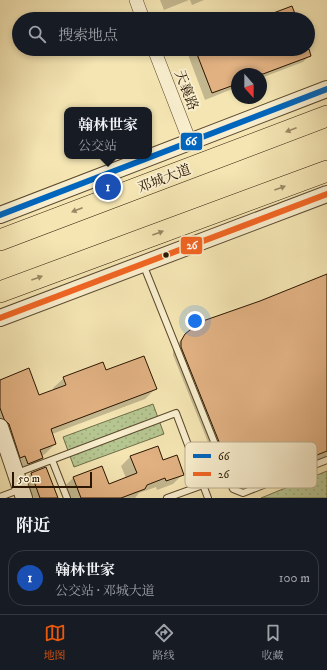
<!DOCTYPE html>
<html lang="zh">
<meta charset="utf-8">
<style>
body{margin:0;font-family:"IM FELL DW Pica","Noto Serif SC",serif;background:#20242c;color:#f1f3f6}
.compass{position:absolute;left:231px;top:68px;width:36px;height:36px;border-radius:50%;background:#171b24;box-shadow:0 2px 6px #0003;rotate:159deg}
.scale{position:absolute;left:12px;bottom:10px;width:80px;box-sizing:border-box;padding-left:4px;border:2px solid #2a1601;border-top:0;font-size:11px;line-height:14px;white-space:nowrap;color:#2a1601;-webkit-text-stroke:3px #f8eece;paint-order:stroke}
.you{position:absolute;left:195px;top:321px;width:14px;height:14px;margin:-10px;border:3px solid #fff;border-radius:50%;background:#1a73e8;box-shadow:0 0 0 6px #1a73e833}
.badge{display:grid;place-items:center;width:26px;height:26px;border-radius:50%;background:#ea580c;color:#fff;font-size:13px;font-weight:700}
.pin{position:absolute;translate:-50% -50%;border:2px solid #fff;box-shadow:0 1px 4px #0006}
.popup{position:absolute;left:64px;top:107px;width:88px;height:52px;box-sizing:border-box;display:grid;place-content:center;border-radius:8px;background:#171b24;filter:drop-shadow(0 1px 3px #0005);font-size:13px;white-space:nowrap;color:#9ea1a6}
.popup b{font-size:15px;color:#f1f3f6}
.popup::after{content:'';position:absolute;left:50%;top:100%;margin-left:-8px;border:8px solid transparent;border-top-color:#171b24}
.list{margin:0;padding:0;list-style:none}
h2{display:flex;justify-content:space-between;align-items:center;height:52px;margin:0;padding:0 16px;font-size:17px}
h2 small{font-size:13px;font-weight:400;color:#9ea1a6}
.list li{display:grid;grid-template-columns:26px 1fr auto;gap:12px;align-items:center;box-sizing:border-box;height:56px;margin:0 8px 8px;padding:0 8px;border:1px solid #363941;border-radius:16px}
.list b{display:block;font-size:15px;white-space:nowrap}
.list p{margin:0;font-size:13px;white-space:nowrap;color:#9ea1a6}
.list em{font-size:13px;font-style:normal;color:#9ea1a6}
.icon{flex:none;width:22px;height:22px;fill:none;stroke:currentColor;stroke-width:2;stroke-linecap:round;stroke-linejoin:round}
.map{position:relative;flex:none;width:327px;height:498px;overflow:hidden}
.search{position:absolute;background:#171b24;box-shadow:0 2px 6px #0003;left:12px;right:12px;top:12px;height:44px;display:flex;align-items:center;gap:10px;box-sizing:border-box;padding:0 14px;border-radius:22px;color:#9ea1a6;font-size:15px}
.sheet{height:116px;background:#171b24}
nav{display:flex;justify-content:space-around;align-items:center;box-sizing:border-box;height:56px;border-top:1px solid #363941;background:#171b24;font-size:11px;color:#9ea1a6}
nav a{display:grid;justify-items:center;gap:2px}
nav .on{color:#ea580c}
.map>svg:first-child{display:block}
</style>
<div class="map">
<svg width="327" height="498" viewBox="0 0 327 498">
<defs>
<pattern id="grass-dots" width="8" height="8" patternUnits="userSpaceOnUse"><rect width="8" height="8" fill="#b6c691"/><path d="M2 2h.1M6 6h.1" fill="none" stroke="#9da97b" stroke-width="1.8" stroke-linecap="round"/></pattern>
</defs>
<rect width="100%" height="100%" fill="#f4e5b3"/>
<filter id="stains"><feTurbulence type="fractalNoise" baseFrequency=".005" numOctaves="4"/><feColorMatrix values="0 0 0 0 .2 0 0 0 0 .09 0 0 0 0 .02 0 0 0 .5 -.17"/></filter>
<radialGradient id="worn" r=".72"><stop offset=".6" stop-color="#630" stop-opacity="0"/><stop offset="1" stop-color="#630" stop-opacity=".3"/></radialGradient>
<path fill="url(#grass-dots)" stroke="#706e49" d="M153,404L164,434L74,467L63,437Z
M327,471V498H261Z"/>
<path fill="#0003" d="M160,0H189L164,10Z
M190,0H204L192,5Z
M189,49H308L310,55L303,62L261,78V74H237V87L205,100L187,52Z
M327,275V456L243,489H233L227,487L224,482L173,355V350L185,335Z
M105,372L156,388L145,399L52,434L55,444L45,454L41,456L42,458L31,469L17,474L0,437V381L38,397L54,391L53,388L64,378Z
M157,447L163,462L183,474L173,484L157,490L156,487L139,493L135,498H68L64,487L73,478L101,468L108,485L126,478L121,466L130,457Z
M31,473L57,498H28L22,483Z"/>
<path fill="#e1b182" stroke="#2a1601" d="M292,6L297,19H260V18Z
M195,49H309L311,56L263,74H237V84L212,93Z
M327,274V451L252,481H242L235,479L232,474L181,347V341L185,334L200,322L260,301Z
M144,356L157,389L51,429L56,444L40,450L43,458L28,464L25,456L20,458L9,424L4,419L0,408V380L29,368L39,395L66,385L63,377L103,362L106,370Z
M158,446L163,460L177,455L184,475L166,481L165,478L147,485L145,489L121,498H81L73,477L102,466L109,484L137,473L130,456Z
M46,467L58,498H40L31,473Z"/>
<g fill="none" stroke-linecap="round" stroke-linejoin="round">
<g stroke="#5c4a2e" stroke-width="8">
<path id="service" d="M143,264L233,489L243,493L327,460
M52,460L67,498
M17,473L176,413L208,498
M0,497L21,489
M167,498L203,485"/>
</g>
<g stroke="#5c4a2e" stroke-width="14">
<path id="minor" d="M136,0L143,19
M154,49L190,142"/>
</g>
<g stroke="#5c4a2e" stroke-width="18">
<path id="tertiary" d="M0,215L327,89
M0,318L327,194
M0,427L24,498"/>
</g>
<g stroke="#2a1601" stroke-width="22">
<path id="trunk" d="M0,240L327,116
M0,292L327,171"/>
</g>
<use href="#service" stroke="#f8eece" stroke-width="6"/>
<use href="#minor" stroke="#f8eece" stroke-width="13"/>
<use href="#tertiary" stroke="#f8eece" stroke-width="16"/>
<use href="#trunk" stroke="#f4e5b3" stroke-width="21"/>
<g stroke="#f8eece" stroke-width="9">
<path id="bus-1" d="M0,215L327,89"/>
</g>
<g stroke="#f8eece" stroke-width="9">
<path id="bus-2" d="M0,318L327,194"/>
</g>
<use href="#bus-1" stroke="#0065bd" stroke-width="6"/>
<use href="#bus-2" stroke="#f26522" stroke-width="6"/>
</g>
<defs><path id="oneway-solid" d="M-6-.8H1V-3.2L6.5 0L1 3.2V.8H-6Z"/></defs>
<g fill="#998863">
<use href="#oneway-solid" transform="translate(291 130) rotate(159)"/>
<use href="#oneway-solid" transform="translate(280 188) rotate(-20)"/>
<use href="#oneway-solid" transform="translate(77 210) rotate(159)"/>
<use href="#oneway-solid" transform="translate(158 233) rotate(-20)"/>
<use href="#oneway-solid" transform="translate(37 278) rotate(-20)"/>
</g>
<circle fill="#2a1601" stroke="#f8eece" stroke-width="1.5" cx="166" cy="255" r="3.5"/>
<g text-anchor="middle" stroke-width="4" stroke-linejoin="round" paint-order="stroke">
<g font-size="14" fill="#2a1601" stroke="#f8eece">
<text transform="translate(187 90) rotate(69)" y="5">天襄路</text>
<text transform="translate(164 178) rotate(-21)" y="5">邓城大道</text>
</g>
</g>
<rect x="185" y="442" width="132" height="46" rx="6" fill="#f8eece" stroke="#baad90" stroke-width="1"/>
<rect x="193" y="454" width="18" height="4" fill="#0065bd"/>
<rect x="193" y="472" width="18" height="4" fill="#f26522"/>
<g font-size="11" fill="#2a1601">
<text x="218" y="460">66</text>
<text x="218" y="478">26</text>
</g>
<g stroke="#f8eece" stroke-width="1.5">
<rect x="180" y="132" width="23" height="19" rx="4" fill="#0065bd"/>
<rect x="180" y="236" width="23" height="19" rx="4" fill="#f26522"/>
</g>
<g font-size="11" text-anchor="middle" font-weight="bold" fill="#fff">
<text x="191" y="145">66</text>
<text x="192" y="249">26</text>
</g>
<rect width="100%" height="100%" filter="url(#stains)"/>
<rect width="100%" height="100%" fill="url(#worn)"/>
</svg>
<svg class="compass" viewBox="-18 -18 36 36"><path d="M0-13l5 13h-10z" fill="#e53935"/><path d="M0 13l5-13h-10z" fill="#9ea1a6"/></svg>
<div class="scale">50 m</div>
<div class="you"></div>
<div class="pin badge" style="left:108px;top:187px;background:#1a4fb4">1</div>
<div class="popup"><b>翰林世家</b>公交站</div>
<div class="search"><svg class="icon" aria-label="search" viewBox="0 0 24 24"><circle cx="10" cy="10" r="6"/><path d="M15 15l6 6"/></svg>搜索地点</div>
</div>
<section class="sheet">
<h2>附近<small></small></h2>
<ul class="list">
<li><span class="badge" style="background:#1a4fb4">1</span><div><b>翰林世家</b><p>公交站 · 邓城大道</p></div><em>100 m</em></li>
</ul>
</section>
<nav>
<a class="on"><svg class="icon" aria-label="map" viewBox="0 0 24 24"><path d="M3 6l6-2 6 2 6-2v14l-6 2-6-2-6 2zM9 4v14M15 6v14"/></svg>地图</a>
<a><svg class="icon" aria-label="directions" viewBox="0 0 24 24"><path d="M12 3l9 9-9 9-9-9zM9 14v-3h6M13 9l2 2-2 2"/></svg>路线</a>
<a><svg class="icon" aria-label="saved" viewBox="0 0 24 24"><path d="M7 4h10v16l-5-4-5 4z"/></svg>收藏</a>
</nav>
